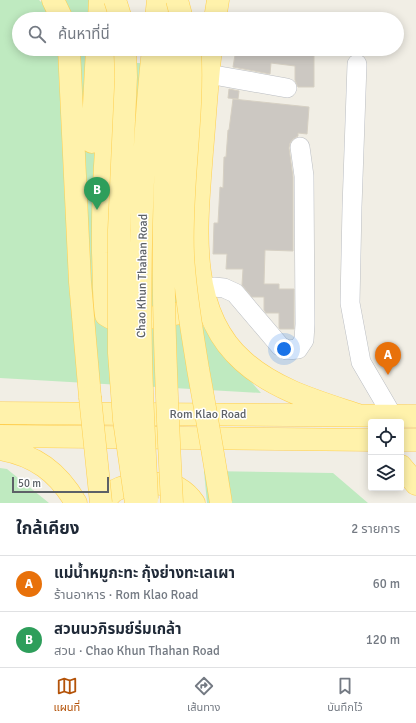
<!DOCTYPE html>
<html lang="th">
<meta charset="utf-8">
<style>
body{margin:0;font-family:Signika,"Noto Sans Thai",sans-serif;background:#f6f6f7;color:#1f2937}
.controls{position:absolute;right:12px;bottom:12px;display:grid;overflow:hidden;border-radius:4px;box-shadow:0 2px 10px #0003}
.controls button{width:36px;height:36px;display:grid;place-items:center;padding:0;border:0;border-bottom:1px solid #e0e1e3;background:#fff;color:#1f2937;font:20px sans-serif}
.scale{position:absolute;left:12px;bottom:10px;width:97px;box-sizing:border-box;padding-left:4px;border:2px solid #5d6167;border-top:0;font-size:11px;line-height:14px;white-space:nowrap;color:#5d6167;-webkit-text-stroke:3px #fff;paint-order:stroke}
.you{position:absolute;left:284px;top:349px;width:14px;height:14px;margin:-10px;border:3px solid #fff;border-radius:50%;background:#1a73e8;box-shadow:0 0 0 6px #1a73e833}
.badge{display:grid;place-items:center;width:26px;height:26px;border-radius:50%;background:#b45309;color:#fff;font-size:13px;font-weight:700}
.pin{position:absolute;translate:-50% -33px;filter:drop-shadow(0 1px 2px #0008)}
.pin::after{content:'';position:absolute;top:21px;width:14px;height:12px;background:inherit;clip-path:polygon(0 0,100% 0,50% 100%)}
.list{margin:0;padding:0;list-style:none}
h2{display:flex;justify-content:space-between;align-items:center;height:52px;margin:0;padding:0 16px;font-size:17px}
h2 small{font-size:13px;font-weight:400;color:#747a83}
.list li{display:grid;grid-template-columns:26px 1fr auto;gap:12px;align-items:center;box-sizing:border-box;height:56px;padding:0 16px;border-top:1px solid #e0e1e3}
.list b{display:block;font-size:15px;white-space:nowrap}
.list p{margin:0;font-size:13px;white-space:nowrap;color:#747a83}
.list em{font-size:13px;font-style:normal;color:#747a83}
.icon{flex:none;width:22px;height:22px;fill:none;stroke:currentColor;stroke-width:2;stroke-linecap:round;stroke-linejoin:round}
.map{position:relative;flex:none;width:416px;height:503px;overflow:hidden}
.search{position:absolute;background:#fff;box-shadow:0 2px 10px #0003;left:12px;right:12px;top:12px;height:44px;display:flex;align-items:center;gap:10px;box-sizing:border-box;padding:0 14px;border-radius:22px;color:#747a83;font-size:15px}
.sheet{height:164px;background:#fff}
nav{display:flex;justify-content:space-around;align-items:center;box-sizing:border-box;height:56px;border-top:1px solid #e0e1e3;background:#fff;font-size:11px;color:#747a83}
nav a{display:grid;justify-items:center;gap:2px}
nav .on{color:#b45309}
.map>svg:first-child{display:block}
</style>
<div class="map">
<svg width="416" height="503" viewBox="0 0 416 503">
<rect width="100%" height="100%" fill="#f1eee5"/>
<path fill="#bfeac0" d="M0,0H39L41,2L42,0H93L90,19H19V49H87L107,62L203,65L198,319L206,330L261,393L0,378Z
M0,468L7,469L49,503H0Z
M204,471L333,473L368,503H207Z"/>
<path fill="#ccc8c2" stroke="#d6d0c3" d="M236,49H314V87H298L295,80V66L271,63L270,74L233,67Z
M229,89L239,91L238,99L228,98Z
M233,99L309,107L307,134L298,133V136L293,139L290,143L289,148L293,177V251L265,250L264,284H279V289H294V329H280L279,328V313H266L264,310V297H252L242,285L243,269H226L227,254H213L214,223H218L220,187L223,188L224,157H226L228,130H229Z"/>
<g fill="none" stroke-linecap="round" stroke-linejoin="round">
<g stroke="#babdc2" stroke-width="20">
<path id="minor" d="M357,64L352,207L350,303L361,362L392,415
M208,74L287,88
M203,290L214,287L224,288L235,293L280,346L287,350L298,349L304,340L305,324L304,176L300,147"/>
</g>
<g stroke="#ffcf50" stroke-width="23">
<path id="major" d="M53,0L62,19
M99,19L100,0
M156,19L158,0
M215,19L218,0
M69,49L80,282L90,397
M117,49C107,118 102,184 103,253C104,273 103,295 106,315L111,318L124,319L159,317L185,312L189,307L196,291
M211,49C207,83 205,118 202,152C197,221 185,310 243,361C275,390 319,402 358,415
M92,142L97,49
M0,413L416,416
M0,436L371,440
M401,440H416
M0,449C35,455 58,472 76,503
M401,466L416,484
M104,503C107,498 110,494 114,491C129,482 163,481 178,488C185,492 190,497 194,503"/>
</g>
<use href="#minor" stroke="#fff" stroke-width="19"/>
<use href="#major" stroke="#fff2ab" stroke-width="22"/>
<g stroke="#ffcf50" stroke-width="23" stroke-linecap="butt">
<path id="major-bridge" d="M115,0L121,19
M177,0L182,19
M125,49L126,77L119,230V353L124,420L136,503
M190,49C194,117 180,186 183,255C185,293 192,331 198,369C206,413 214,458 221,503
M90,397L101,503
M147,499C145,452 142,405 141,357C139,255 142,151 153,49
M172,503C164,351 157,200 175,49"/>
</g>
<use href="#major-bridge" stroke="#fff2ab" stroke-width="22"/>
</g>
<g text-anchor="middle" stroke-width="3" stroke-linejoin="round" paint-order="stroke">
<g font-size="12" fill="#5d6167" stroke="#fff">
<text transform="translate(142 276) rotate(-89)" y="4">Chao Khun Thahan Road</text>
<text x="208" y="418">Rom Klao Road</text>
</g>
</g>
</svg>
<div class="controls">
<button><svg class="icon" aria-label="locate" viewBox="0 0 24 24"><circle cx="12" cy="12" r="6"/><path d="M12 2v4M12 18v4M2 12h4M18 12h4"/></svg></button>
<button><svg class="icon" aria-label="layers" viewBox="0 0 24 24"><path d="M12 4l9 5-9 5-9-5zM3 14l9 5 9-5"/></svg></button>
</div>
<div class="scale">50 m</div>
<div class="you"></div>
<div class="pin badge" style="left:388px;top:375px;background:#e8710a">A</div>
<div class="pin badge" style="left:97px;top:210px;background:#2e9e5b">B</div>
<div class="search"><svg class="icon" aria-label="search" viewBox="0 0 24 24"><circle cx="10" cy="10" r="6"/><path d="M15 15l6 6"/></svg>ค้นหาที่นี่</div>
</div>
<section class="sheet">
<h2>ใกล้เคียง<small>2 รายการ</small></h2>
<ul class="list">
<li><span class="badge" style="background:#e8710a">A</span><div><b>แม่น้ำหมูกะทะ กุ้งย่างทะเลเผา</b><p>ร้านอาหาร · Rom Klao Road</p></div><em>60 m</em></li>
<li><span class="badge" style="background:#2e9e5b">B</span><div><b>สวนนวภิรมย์ร่มเกล้า</b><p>สวน · Chao Khun Thahan Road</p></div><em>120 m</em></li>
</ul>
</section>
<nav>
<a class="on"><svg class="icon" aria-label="map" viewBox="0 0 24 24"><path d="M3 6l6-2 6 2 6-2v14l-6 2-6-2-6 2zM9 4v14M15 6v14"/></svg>แผนที่</a>
<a><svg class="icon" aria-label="directions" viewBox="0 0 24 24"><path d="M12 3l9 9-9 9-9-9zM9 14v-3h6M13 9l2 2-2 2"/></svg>เส้นทาง</a>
<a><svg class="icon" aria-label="saved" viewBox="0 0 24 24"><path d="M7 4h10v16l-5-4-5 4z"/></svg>บันทึกไว้</a>
</nav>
